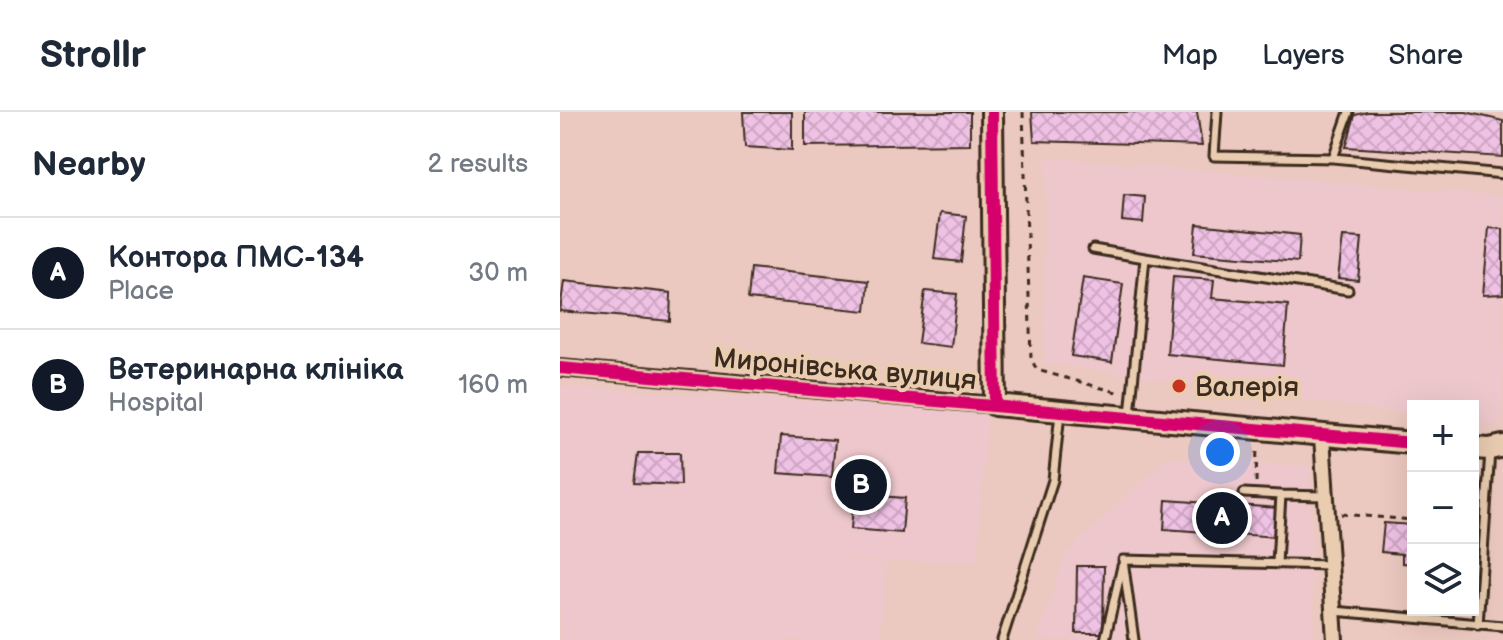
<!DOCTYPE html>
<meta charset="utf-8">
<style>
body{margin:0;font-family:"Balsamiq Sans",sans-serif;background:#f2f2f3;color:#1f2937}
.controls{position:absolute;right:24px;bottom:24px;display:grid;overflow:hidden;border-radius:0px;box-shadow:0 8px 32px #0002}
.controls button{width:72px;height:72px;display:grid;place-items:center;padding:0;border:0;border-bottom:2px solid #e0e1e3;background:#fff;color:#1f2937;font:40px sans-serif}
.you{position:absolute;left:660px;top:340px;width:28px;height:28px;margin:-20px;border:6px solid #fff;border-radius:50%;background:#1a73e8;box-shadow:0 0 0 12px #1a73e833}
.badge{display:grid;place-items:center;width:52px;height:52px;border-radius:50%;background:#111827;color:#fff;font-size:26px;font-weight:700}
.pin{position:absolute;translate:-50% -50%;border:4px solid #fff;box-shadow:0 2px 8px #0006}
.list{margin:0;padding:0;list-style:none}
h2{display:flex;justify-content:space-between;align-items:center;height:104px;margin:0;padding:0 32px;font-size:34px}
h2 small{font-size:26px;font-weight:400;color:#747a83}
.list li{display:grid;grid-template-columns:52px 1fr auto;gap:24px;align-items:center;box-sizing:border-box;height:112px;padding:0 32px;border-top:2px solid #e0e1e3}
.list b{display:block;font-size:30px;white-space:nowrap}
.list p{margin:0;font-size:26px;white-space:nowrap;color:#747a83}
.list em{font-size:26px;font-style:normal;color:#747a83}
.icon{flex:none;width:44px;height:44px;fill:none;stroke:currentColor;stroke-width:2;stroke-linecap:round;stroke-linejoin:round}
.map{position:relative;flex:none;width:943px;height:528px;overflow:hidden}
header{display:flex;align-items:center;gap:48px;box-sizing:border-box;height:112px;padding:0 40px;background:#fff;border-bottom:2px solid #e0e1e3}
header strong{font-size:38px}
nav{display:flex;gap:44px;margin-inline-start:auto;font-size:28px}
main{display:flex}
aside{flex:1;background:#fff}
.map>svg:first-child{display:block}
</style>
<header>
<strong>Strollr</strong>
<nav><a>Map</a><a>Layers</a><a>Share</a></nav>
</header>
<main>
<aside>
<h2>Nearby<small>2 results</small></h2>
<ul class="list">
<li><span class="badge">A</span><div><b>Контора ПМС-134</b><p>Place</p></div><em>30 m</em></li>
<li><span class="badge">B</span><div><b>Ветеринарна клініка</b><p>Hospital</p></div><em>160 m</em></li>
</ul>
</aside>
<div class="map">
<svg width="943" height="528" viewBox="0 0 943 528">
<defs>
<pattern id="building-cross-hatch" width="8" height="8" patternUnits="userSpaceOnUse" patternTransform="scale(2)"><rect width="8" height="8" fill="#efc1e4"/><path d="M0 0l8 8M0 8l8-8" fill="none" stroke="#cea6c3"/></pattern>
</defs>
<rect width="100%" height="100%" fill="#ecc9c0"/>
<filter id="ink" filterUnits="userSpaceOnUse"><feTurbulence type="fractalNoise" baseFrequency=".0125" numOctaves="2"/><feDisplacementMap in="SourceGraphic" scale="16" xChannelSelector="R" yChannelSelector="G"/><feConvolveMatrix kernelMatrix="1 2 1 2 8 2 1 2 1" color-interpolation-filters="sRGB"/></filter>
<g filter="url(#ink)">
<path fill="#edc7cb" d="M486,45L943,84V290L941,315L913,311V294H853V303L484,251Z
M0,275L428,299L417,450L267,448L327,451L320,528H0Z
M606,346L750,354L754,528H476L506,441Z"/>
<path fill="url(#building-cross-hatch)" stroke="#3b2a1e" stroke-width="2" d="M183,0H232V38L185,35Z
M245,0H410V32L245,34Z
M472,0H637L642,34L474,29Z
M807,0H906L943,9V45L786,35L795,3Z
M564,83L585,85L583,111L562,109Z
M380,101L406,104L401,150L374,147Z
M637,112L740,123L738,150L634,141Z
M929,116L943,117V182L923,183Z
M783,125L802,126L798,168L778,166Z
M191,156L309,169L306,199L188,187Z
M613,165L654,168L652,186L728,193L723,253L607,242Z
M523,166L563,172L552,250L511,244Z
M4,169L111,181L110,209L0,199Z
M365,179L397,182L391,235L358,231Z
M221,324L275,328L272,365L218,361Z
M78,341H120L121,373L74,371Z
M294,382L345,386L342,421L291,417Z
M606,388L719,396L717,425L604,417Z
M824,411L853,413V452L842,451V442L821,440Z
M517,454H544L543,521H516Z"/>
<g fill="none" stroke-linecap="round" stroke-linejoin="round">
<g stroke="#3b2a1e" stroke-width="13">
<path id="lane" d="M657,0L654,44L773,46L943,62
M773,46L789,0
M533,137L585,146L570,303
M585,146L788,178
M684,381L721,383
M717,451L721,383L765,384
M774,499L943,514
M918,513L930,339
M442,528L493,368L500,301
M545,528L562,454
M574,528L563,448L769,453"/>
</g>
<g stroke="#3b2a1e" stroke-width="20">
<path id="street" d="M0,256L435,293
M762,324L775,528"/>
</g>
<g stroke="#3b2a1e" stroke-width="26">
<path id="secondary" d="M432,0L435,293L853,331
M913,336L930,337L943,334"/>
</g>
<path stroke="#3b2a1e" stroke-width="3" stroke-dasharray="6 6" stroke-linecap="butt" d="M463,0L471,247L477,258L560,281
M696,370L697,334
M781,402L853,408"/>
<use href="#lane" stroke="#eacdb1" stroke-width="7"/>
<use href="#street" stroke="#eacdb1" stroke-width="14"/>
<use href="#secondary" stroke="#eacdb1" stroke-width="20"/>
<g stroke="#eacdb1" stroke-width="17">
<path id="cycleway" d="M432,0L435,293
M0,256L853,331"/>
</g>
<use href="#cycleway" stroke="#d6006c" stroke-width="12"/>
</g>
</g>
<circle fill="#c8321e" stroke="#eacdb1" stroke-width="3" cx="619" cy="274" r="8"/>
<g text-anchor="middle" stroke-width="8" stroke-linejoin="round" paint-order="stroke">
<g font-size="28" fill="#3b2a1e" stroke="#eacdb1">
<text transform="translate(285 256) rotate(5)" y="10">Миронівська вулиця</text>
</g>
<g font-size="28" fill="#3b2a1e" stroke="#eacdb1" text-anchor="start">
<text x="635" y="284">Валерія</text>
</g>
</g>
</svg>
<div class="controls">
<button>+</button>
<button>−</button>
<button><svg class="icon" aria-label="layers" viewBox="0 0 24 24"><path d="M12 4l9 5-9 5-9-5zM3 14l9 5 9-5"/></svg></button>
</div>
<div class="you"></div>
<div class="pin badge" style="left:662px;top:406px">A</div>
<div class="pin badge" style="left:301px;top:373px">B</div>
</div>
</main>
